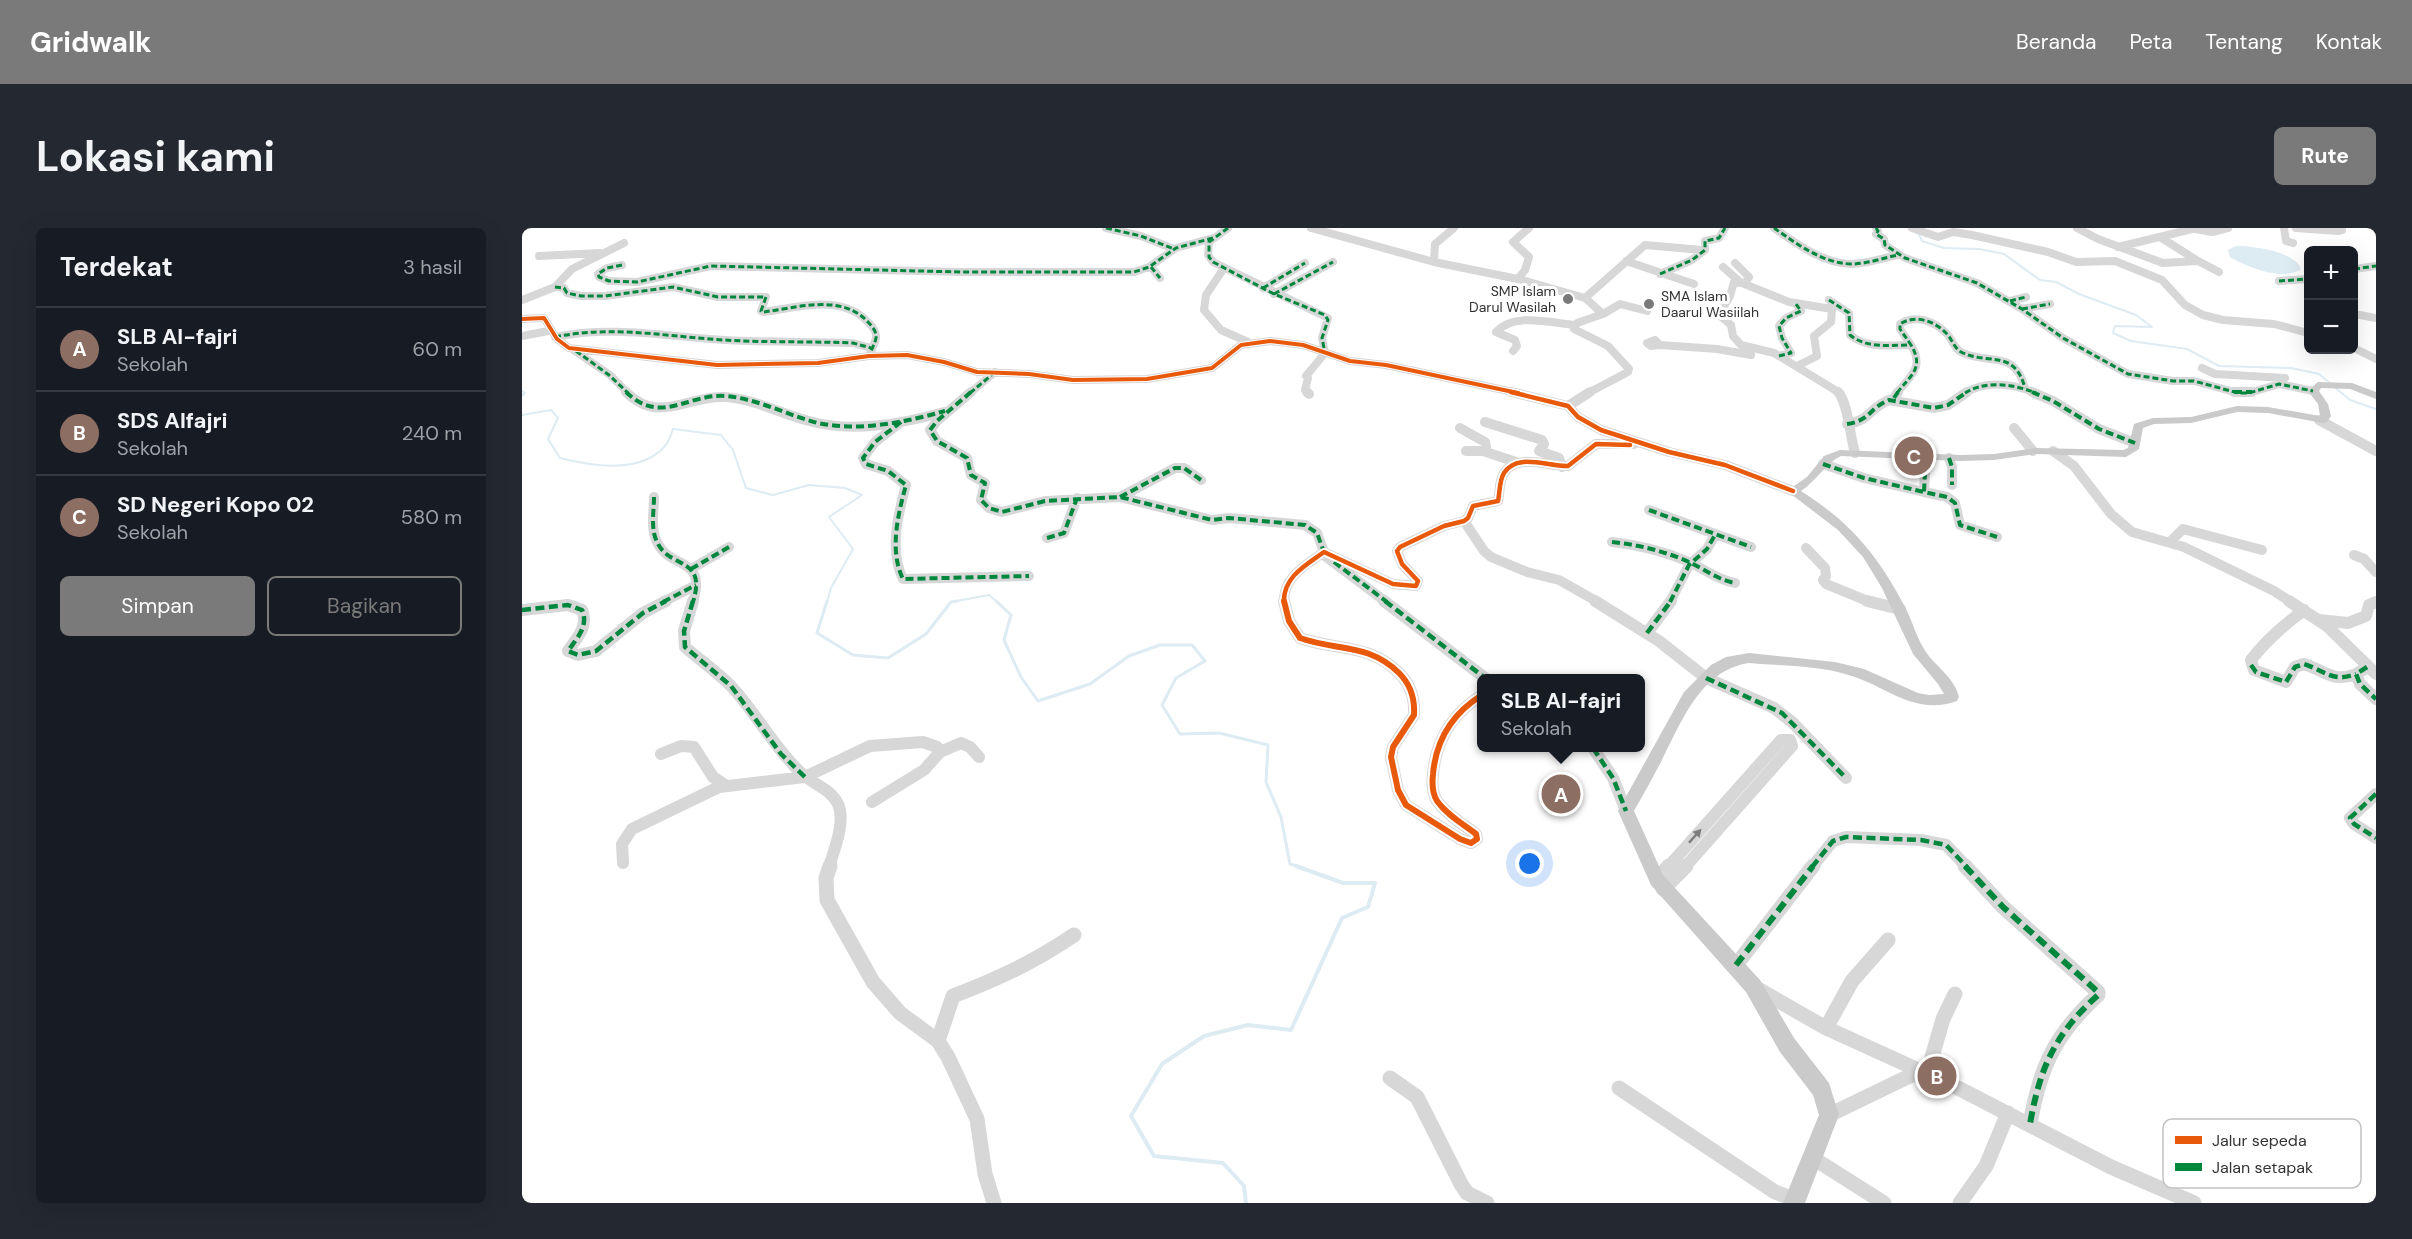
<!DOCTYPE html>
<html lang="id">
<meta charset="utf-8">
<style>
body{margin:0;font-family:"DM Sans",sans-serif;background:#242831;color:#f1f3f6}
.controls{position:absolute;right:18px;top:18px;display:grid;overflow:hidden;border-radius:9px;box-shadow:0 6px 24px #0002}
.controls button{width:54px;height:54px;display:grid;place-items:center;padding:0;border:0;border-bottom:2px solid #363941;background:#171b24;color:#f1f3f6;font:30px sans-serif}
.you{position:absolute;left:1008px;top:636px;width:21px;height:21px;margin:-15px;border:4px solid #fff;border-radius:50%;background:#1a73e8;box-shadow:0 0 0 9px #1a73e833}
.badge{display:grid;place-items:center;width:39px;height:39px;border-radius:50%;background:#7a7a7a;color:#fff;font-size:20px;font-weight:700}
.pin{position:absolute;translate:-50% -50%;border:3px solid #fff;box-shadow:0 2px 6px #0006}
.popup{position:absolute;left:955px;top:446px;width:168px;height:78px;box-sizing:border-box;display:grid;place-content:center;border-radius:9px;background:#171b24;filter:drop-shadow(0 2px 4px #0005);font-size:20px;white-space:nowrap;color:#9ea1a6}
.popup b{font-size:22px;color:#f1f3f6}
.popup::after{content:'';position:absolute;left:50%;top:100%;margin-left:-12px;border:12px solid transparent;border-top-color:#171b24}
.list{margin:0;padding:0;list-style:none}
h2{display:flex;justify-content:space-between;align-items:center;height:78px;margin:0;padding:0 24px;font-size:26px}
h2 small{font-size:20px;font-weight:400;color:#9ea1a6}
.list li{display:grid;grid-template-columns:39px 1fr auto;gap:18px;align-items:center;box-sizing:border-box;height:84px;padding:0 24px;border-top:2px solid #363941}
.list b{display:block;font-size:22px;white-space:nowrap}
.list p{margin:0;font-size:20px;white-space:nowrap;color:#9ea1a6}
.list em{font-size:20px;font-style:normal;color:#9ea1a6}
.actions{display:flex;gap:12px;padding:18px 24px}
.actions a{flex:1;padding:14px 0;border:2px solid #7a7a7a;border-radius:9px;text-align:center;font-size:21px;color:#7a7a7a}
.actions .main{background:#7a7a7a;color:#fff}
.map{position:relative;flex:none;width:1854px;height:975px;overflow:hidden;border-radius:9px}
header{display:flex;align-items:center;gap:36px;box-sizing:border-box;height:84px;padding:0 30px;background:#7a7a7a;color:#fff}
header strong{font-size:28px}
nav{display:flex;gap:33px;margin-inline-start:auto;font-size:21px}
.intro{display:flex;align-items:center;justify-content:space-between;box-sizing:border-box;height:144px;padding:0 36px}
h1{margin:0;font-size:42px}
.button{padding:15px 27px;border-radius:9px;background:#7a7a7a;color:#fff;font-size:21px;font-weight:700}
main{display:flex;gap:36px;padding:0 36px}
aside{flex:1;background:#171b24;border-radius:9px;box-shadow:0 6px 24px #0002}
.map>svg:first-child{display:block}
</style>
<header>
<strong>Gridwalk</strong>
<nav><a>Beranda</a><a>Peta</a><a>Tentang</a><a>Kontak</a></nav>
</header>
<div class="intro"><h1>Lokasi kami</h1><a class="button">Rute</a></div>
<main>
<aside>
<h2>Terdekat<small>3 hasil</small></h2>
<ul class="list">
<li><span class="badge" style="background:#8d6e63">A</span><div><b>SLB Al-fajri</b><p>Sekolah</p></div><em>60 m</em></li>
<li><span class="badge" style="background:#8d6e63">B</span><div><b>SDS Alfajri</b><p>Sekolah</p></div><em>240 m</em></li>
<li><span class="badge" style="background:#8d6e63">C</span><div><b>SD Negeri Kopo 02</b><p>Sekolah</p></div><em>580 m</em></li>
</ul>
<div class="actions"><a class="main">Simpan</a><a>Bagikan</a></div>
</aside>
<div class="map">
<svg width="1854" height="975" viewBox="0 0 1854 975">
<rect width="100%" height="100%" fill="#fff"/>
<path fill="#ddebf3" d="M1714,18C1732,18 1772,23 1779,41C1760,54 1726,39 1708,29L1706,22Z"/>
<g fill="none" stroke-linecap="round" stroke-linejoin="round">
<path stroke="#ddebf3" stroke-width="2" d="M1396,4L1400,13L1422,20L1457,21L1482,26L1518,52L1534,54L1557,66L1614,87L1630,99L1593,98L1591,105L1609,113L1665,121L1697,138L1769,140L1797,146L1828,172L1854,181
M0,163L3,165L0,168
M0,187L29,182L36,190L26,211L38,230C69,238 119,246 143,218C147,214 149,206 151,201L199,207L211,222L224,260L251,267L287,257L323,260L340,267L307,289L331,321L309,360L305,374
M429,374L467,367L475,374"/>
<path stroke="#ddebf3" stroke-width="3" d="M305,373L295,405L331,427L366,430L404,406L429,374L435,373
M474,373L489,387L482,412L499,449L516,473L568,456L607,428L638,417H670L683,433L654,450L640,477L658,506L697,505L746,517L744,554L759,589L768,636L778,639"/>
<path stroke="#ddebf3" stroke-width="4" d="M724,975L722,958L701,935L632,928L609,888L640,836L682,808L726,797L769,802L820,690L846,679L853,655H821L774,638"/>
<path stroke="#d7d7d7" stroke-width="8" d="M584,0L619,8L652,21
M706,0L687,14L686,27L691,34L806,90L800,110L803,125L784,148L786,150L783,162L786,165
M789,0L912,34L996,51L1063,70L1081,86L1055,95L1052,101L1086,118L1107,141L1106,144L1066,165
M1252,0C1275,16 1300,35 1329,36C1345,36 1361,30 1376,27
M1354,0L1356,3L1354,6L1362,11L1363,17L1383,30L1455,55L1500,81L1541,110L1606,146L1651,153H1672L1716,165H1727L1757,156L1791,163
M1390,0L1416,9L1431,4L1450,7L1526,24L1554,34L1593,33L1640,52L1663,77L1681,87L1701,92L1752,96L1786,105
M1555,0L1576,11L1641,35L1676,33L1638,9
M1668,0L1690,4L1706,0
M1762,0L1764,13L1771,15
M1774,0L1816,3L1820,2L1819,0
M1596,19L1670,1
M17,28L78,25
M1104,33L1172,56
M1676,33L1697,44
M912,34L913,16L932,0
M1213,35L1227,49L1223,55
M100,37L85,40L76,46L77,49L87,53L115,54L189,38L440,44H612L627,39L654,20L691,10
M629,39L638,50
M1201,39L1217,53
M702,40L684,67L682,82L699,102L726,114
M1832,41L1854,38
M1138,46L1170,32L1183,22V13L1197,10L1203,0
M996,51L1003,42L1007,29L991,14L1007,0
M1757,53L1786,51
M33,59L42,60L45,65L59,68H83L151,59L196,69H244L239,83L241,84C275,80 319,65 346,94C350,98 355,104 354,110C353,116 349,122 347,128
M741,60L783,35
M752,66L811,34
M1063,70L1123,17L1180,22
M0,72L33,59L50,41L102,15
M1307,72L1327,85L1328,107C1345,121 1369,117 1389,117L1378,101V96C1393,86 1413,93 1425,106C1430,111 1432,120 1439,124C1467,138 1492,120 1503,160
M1488,73L1504,69
M1500,81L1528,76
M1081,86L1098,76L1125,83
M1838,87L1854,90
M0,91L22,90L35,111L47,120L195,137L296,135L347,128L385,127L422,134L455,144L507,146L551,152L625,151L690,140L719,117L748,113L781,117L828,133L864,137L996,165
M0,108L26,103
M33,109C86,98 136,107 188,111C236,115 284,113 331,115L349,120
M1133,112L1138,117L1129,118L1125,115Z
M1138,117L1195,121L1229,127
M1832,120L1854,131
M50,121L88,147L106,165
M991,123L995,118L993,112L974,104C992,84 1029,95 1053,97
M1257,128L1269,125L1260,110L1257,98L1264,90L1279,83L1274,76
M1275,138L1295,128L1292,108L1309,94L1310,81L1267,74L1220,55L1212,54L1208,68L1197,87L1209,97L1211,108L1219,117L1252,125L1318,165
M1680,140L1693,146L1763,150
M448,165L473,144
M1375,165C1388,148 1403,140 1389,117
M1443,165C1464,152 1491,156 1514,165"/>
<path stroke="#d7d7d7" stroke-width="10" d="M104,164C137,197 166,167 203,169C233,171 259,186 287,193C330,205 379,196 422,184
M449,164L415,193L408,202L415,213L445,230L449,247L463,255L459,272L467,280L480,284L523,273L598,269L690,292L707,290L783,297L795,305L802,324
M785,164L787,166
M989,164L1046,178L1056,189L1079,202L1147,224L1203,237L1271,263
M1316,164C1326,174 1328,209 1333,225
M1510,164L1531,173L1577,201L1613,215
M1712,164H1730
M1372,170L1376,164
M1046,178L1068,164
M1797,192L1854,223
M379,194L353,214L341,230L344,236L366,243L384,257C376,286 367,323 381,351L507,348
M963,194L1020,212L1022,216L1017,223L1037,230L1040,239
M1325,196C1348,193 1347,180 1367,172L1412,180L1426,177L1445,164
M938,200L963,214L964,219L961,223
M1492,200L1511,223
M944,223H961L997,235
M1531,223L1552,238L1589,286L1610,304L1662,319L1752,363L1769,374
M1384,228L1403,245L1402,264L1425,269L1433,275L1438,297L1475,309
M1427,230L1430,239V257
M1301,236L1342,250L1402,264
M132,269C132,284 128,302 136,316C149,341 185,329 171,374
M598,269L653,240H662L679,252
M1127,282L1229,319
M942,293L962,323L969,329L1005,344L1037,352L1076,374
M525,310L542,305L555,270
M1090,314C1117,317 1142,323 1167,334C1182,341 1196,352 1213,355
M1648,314L1661,301L1740,322
M1284,320L1303,340L1304,348L1301,352L1304,356L1348,374
M1832,327L1842,331L1854,344
M803,328L864,374
M169,341L207,319
M141,374L174,357
M762,374C761,349 784,337 802,324L871,356L894,358L896,353L880,336L875,323L878,319L922,298L942,293L946,290L951,278L976,273C978,264 977,253 982,245C995,224 1027,239 1046,238L1074,216H1112
M1148,374L1167,337L1185,321L1193,307"/>
<path stroke="#d7d7d7" stroke-width="12" d="M171,373L162,403L163,419C178,432 195,444 209,458C234,485 251,518 278,544C290,556 308,560 316,576C324,594 312,622 307,639
M762,373L767,393L778,410C814,423 847,415 877,445C888,456 893,471 892,487L871,519L869,529L876,562L884,577L938,611L949,615L955,611L954,606C941,596 925,587 915,573C910,565 910,555 911,546C914,512 931,485 960,467
M862,373L963,450
M1073,373L1137,413L1184,450L1252,480L1270,494L1324,550
M1345,373L1378,381
M1767,373L1805,398L1854,446
M0,382L46,377L60,382C67,398 55,410 46,423L56,427L74,423L121,385L144,373
M1782,382C1762,397 1744,412 1729,432L1732,442L1764,454L1773,439L1782,436C1804,443 1810,455 1834,446
M1797,392L1826,395L1844,388L1847,377L1854,374
M1125,405L1149,373
M1841,442L1834,446L1838,456L1854,471
M1071,520L1091,550L1104,583
M418,524L439,515L448,519L457,529
M139,526L159,518L172,519L191,549L203,557
M1854,566L1828,590L1832,596L1854,610
M101,635L100,616L110,601L197,559L283,549L348,518L401,514L415,519L418,524L402,542L350,574
M1146,639L1259,512H1268L1270,518L1163,639
M1290,639L1311,613L1324,609L1399,612L1424,617L1445,639"/>
<path stroke="#d7d7d7" stroke-width="15" d="M308,638L304,650L305,672L351,754L378,785L416,813L426,829L455,891L463,946L472,975
M1443,638L1481,679L1576,764V767C1533,806 1518,839 1508,896
M1135,652L1147,638
M1141,661L1164,638
M1214,737L1291,638
M1234,760L1304,800L1436,860L1589,939L1672,975
M1304,800L1330,753L1366,712
M416,813L431,768C476,751 512,734 552,707
M1405,846L1421,791L1433,766
M868,850L895,869L939,956L945,965L965,975
M1097,860L1253,964L1274,972
M1307,887L1398,843
M1291,930L1362,975
M1438,975L1464,938L1486,885"/>
<path fill="#cacaca" fill-rule="evenodd" d="M1796,154L1830,155L1854,164V171L1828,161L1799,160L1797,163L1806,176L1809,188L1805,194L1801,195L1746,185L1715,184L1669,195L1632,196L1621,200L1617,221L1604,229L1514,226L1472,232L1439,233L1319,228C1304,235 1294,253 1279,263C1328,294 1356,327 1383,379C1390,392 1394,408 1402,421C1412,438 1432,448 1437,469L1435,473C1391,489 1363,456 1323,446C1292,437 1259,438 1227,435C1178,442 1159,495 1139,534C1130,551 1121,567 1112,583L1141,647L1238,752L1272,810L1307,855L1317,887L1283,975H1261L1297,887L1291,867L1258,824L1224,764L1129,657L1096,583L1162,464L1189,437L1204,429L1227,425L1313,434L1342,441L1396,465L1407,467L1422,466L1416,456L1391,426L1360,360L1341,329L1316,302L1265,263L1285,249L1302,228L1318,222L1439,227L1472,226L1514,220L1601,222L1606,220L1612,196L1631,190L1669,189L1715,178L1746,179L1798,188L1796,176L1786,163Z"/>
<path stroke="#00873e" stroke-width="3" stroke-dasharray="6 3" stroke-linecap="butt" d="M584,0L619,8L652,21
M706,0L687,14V29L691,34L752,66L803,87L806,92L800,110L803,125
M1252,0C1275,16 1300,35 1329,36C1345,36 1361,30 1376,27
M1354,0L1356,3L1354,6L1362,11L1363,17L1383,30L1455,55L1500,81L1541,110L1606,146L1651,153H1672L1716,165H1727L1757,156L1791,163
M100,37L85,40L76,46L77,49L87,53L115,54L189,38L440,44H612L627,39L654,20L691,10
M629,39L638,50
M1832,41L1854,38
M1138,46L1170,32L1183,22V13L1197,10L1203,0
M1757,53L1786,51
M33,59L42,60L45,65L59,68H83L151,59L196,69H244L239,83L241,84C275,80 319,65 346,94C350,98 355,104 354,110C353,116 349,122 347,128
M741,60L783,35
M752,66L811,34
M1307,72L1327,85L1328,107C1345,121 1369,117 1389,117L1378,101V96C1393,86 1413,93 1425,106C1430,111 1432,120 1439,124C1467,138 1492,120 1503,160
M1488,73L1504,69
M1500,81L1528,76
M33,109C86,98 136,107 188,111C236,115 284,113 331,115L349,120
M54,123L87,147L106,165
M1257,128L1269,125L1260,110L1257,98L1264,90L1279,83L1274,76
M448,165L472,145
M1375,165C1388,148 1403,140 1389,117
M1443,165C1464,152 1491,156 1514,165"/>
<path stroke="#00873e" stroke-width="4" stroke-dasharray="8 4" stroke-linecap="butt" d="M104,164C139,198 166,165 204,168C236,171 265,187 296,195C337,204 384,194 423,183
M449,164L415,193L408,202L415,213L445,230L449,247L463,255L459,272L467,280L480,284L523,273L598,269L690,292L707,290L783,297L795,305L802,324
M1510,164L1531,173L1577,201L1613,215
M1712,164H1730
M1372,170L1376,164
M379,194L353,214L341,230L344,236L366,243L384,257C376,286 367,323 381,351L507,348
M1325,196C1348,193 1347,180 1367,172L1412,180L1426,177L1445,164
M1384,228L1403,245L1402,264L1425,269L1433,275L1438,297L1475,309
M1427,230L1430,239V257
M1301,236L1342,250L1402,264
M132,269C132,284 128,302 136,316C149,341 185,329 171,374
M598,269L653,240H662L679,252
M1127,282L1229,319
M525,310L542,305L555,270
M1090,314C1117,317 1142,323 1167,334C1182,341 1196,352 1213,355
M812,334L865,374
M169,341L207,319
M141,374L174,357
M1148,374L1167,337L1185,321L1193,307"/>
<path stroke="#00873e" stroke-width="4.5" stroke-dasharray="9 4.5" stroke-linecap="butt" d="M171,373L162,403L163,419L209,458L259,526L283,549
M863,373L963,450
M0,382L46,377L60,382C67,398 55,410 46,423L56,427L74,423L121,385L144,373
M1125,405L1149,373
M1729,437L1734,444L1764,454L1773,439L1782,436C1804,443 1810,455 1834,446
M1845,439L1834,446L1838,456L1854,471
M1184,450L1260,485L1324,550
M1071,520L1091,550L1104,583
M1854,566L1828,590L1832,596L1854,610
M1290,639L1311,613L1324,609L1399,612L1424,617L1445,639"/>
<path stroke="#00873e" stroke-width="6" stroke-dasharray="11 6" stroke-linecap="butt" d="M1443,638L1481,679L1576,764V767C1533,806 1518,839 1508,896
M1214,737L1291,638"/>
<g stroke="#fff" stroke-width="6">
<path id="cycleway-far2" d="M0,91L22,90L35,111L47,120L195,137L296,135L347,128L385,127L422,134L455,144L507,146L551,152L625,151L690,140L719,117L748,113L781,117L828,133L864,137L996,165"/>
</g>
<g stroke="#fff" stroke-width="8">
<path id="cycleway-far1" d="M989,164L1046,178L1056,189L1079,202L1147,224L1203,237L1271,263
M762,374C761,349 784,337 802,324L871,356L894,358L896,353L880,336L875,323L878,319L922,298L942,293L946,290L951,278L976,273C978,264 977,253 982,245C995,224 1027,239 1046,238L1074,216L1108,217"/>
</g>
<g stroke="#fff" stroke-width="10">
<path id="cycleway" d="M762,373L767,393L778,410C814,423 847,415 877,445C888,456 893,471 892,487L871,519L869,529L876,562L884,577L938,611L949,615L955,611L954,606C941,596 925,587 915,573C910,565 910,555 911,546C914,512 931,485 960,467"/>
</g>
<use href="#cycleway-far2" stroke="#e8590c" stroke-width="4"/>
<use href="#cycleway-far1" stroke="#e8590c" stroke-width="4.5"/>
<use href="#cycleway" stroke="#e8590c" stroke-width="6"/>
</g>
<defs><path id="oneway-solid" d="M-6-.8H1V-3.2L6.5 0L1 3.2V.8H-6Z" transform="scale(1.5)"/></defs>
<use fill="#7d7d7d" href="#oneway-solid" transform="translate(1173 608) rotate(-48)"/>
<g fill="#7a7a7a" stroke="#fff" stroke-width="2">
<circle cx="1046" cy="71" r="6"/>
<circle cx="1127" cy="76" r="6"/>
</g>
<g text-anchor="middle" stroke-width="6" stroke-linejoin="round" paint-order="stroke">
<g font-size="14" fill="#333" stroke="#fff" text-anchor="end">
<text x="1034" y="68">SMP Islam<tspan x="1034" dy="16">Darul Wasilah</tspan></text>
<text x="1139" y="73" text-anchor="start">SMA Islam<tspan x="1139" dy="16">Daarul Wasiilah</tspan></text>
</g>
</g>
<rect x="1641" y="891" width="198" height="69" rx="9" fill="#fff" stroke="#c2c2c2" stroke-width="1.5"/>
<rect x="1653" y="908" width="27" height="8" fill="#e8590c"/>
<rect x="1653" y="935" width="27" height="8" fill="#00873e"/>
<g font-size="16" fill="#333">
<text x="1690" y="918">Jalur sepeda</text>
<text x="1690" y="945">Jalan setapak</text>
</g>
</svg>
<div class="controls">
<button>+</button>
<button>−</button>
</div>
<div class="you"></div>
<div class="pin badge" style="left:1039px;top:566px;background:#8d6e63">A</div>
<div class="popup"><b>SLB Al-fajri</b>Sekolah</div>
<div class="pin badge" style="left:1415px;top:848px;background:#8d6e63">B</div>
<div class="pin badge" style="left:1392px;top:228px;background:#8d6e63">C</div>
</div>
</main>
